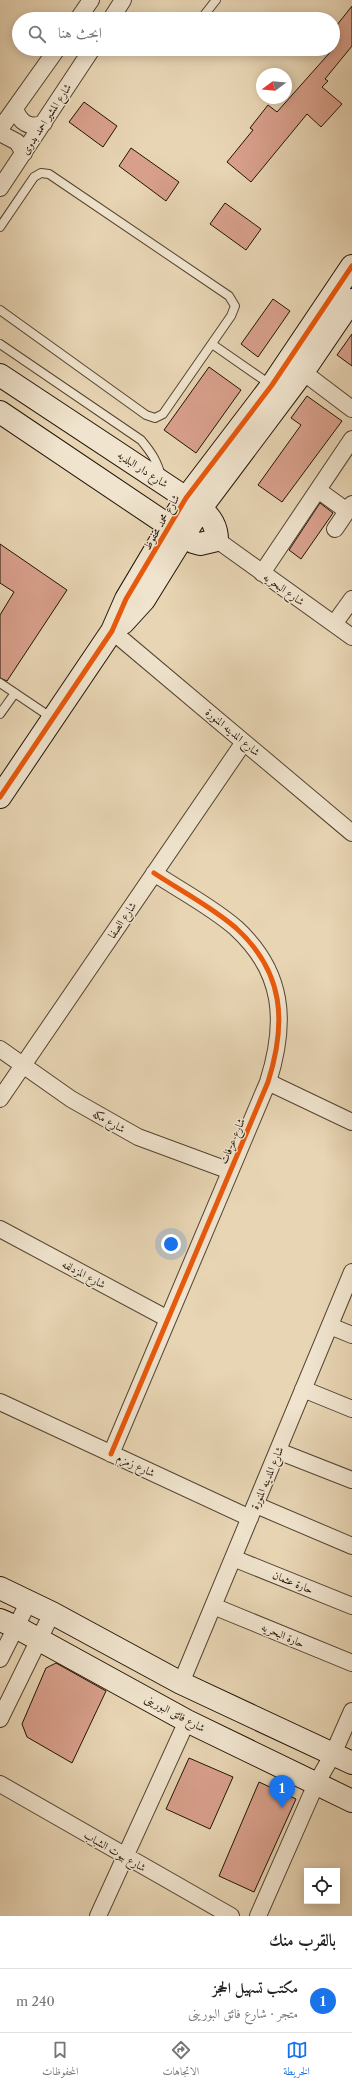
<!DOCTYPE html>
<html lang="ar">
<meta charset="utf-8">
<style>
body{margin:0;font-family:"Libre Caslon Text",Amiri,serif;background:#f6f6f6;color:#222;direction:rtl}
.controls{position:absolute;right:12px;bottom:12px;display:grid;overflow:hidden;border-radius:0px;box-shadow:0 2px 10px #0003}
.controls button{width:36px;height:36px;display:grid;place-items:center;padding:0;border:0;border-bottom:1px solid #e0e0e0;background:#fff;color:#222;font:20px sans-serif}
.compass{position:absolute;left:256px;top:68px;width:36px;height:36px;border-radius:50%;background:#fff;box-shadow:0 2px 10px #0003;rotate:254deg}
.you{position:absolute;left:171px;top:1244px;width:14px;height:14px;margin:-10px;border:3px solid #fff;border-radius:50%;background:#1a73e8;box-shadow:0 0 0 6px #1a73e833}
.badge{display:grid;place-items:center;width:26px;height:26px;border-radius:50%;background:#1a73e8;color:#fff;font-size:13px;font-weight:700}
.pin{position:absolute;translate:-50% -33px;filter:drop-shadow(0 1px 2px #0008)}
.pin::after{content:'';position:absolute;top:21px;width:14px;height:12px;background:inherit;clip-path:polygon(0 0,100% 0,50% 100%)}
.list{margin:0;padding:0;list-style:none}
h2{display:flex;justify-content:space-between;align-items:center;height:52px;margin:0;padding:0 16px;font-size:17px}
h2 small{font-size:13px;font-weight:400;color:#767676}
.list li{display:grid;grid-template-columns:26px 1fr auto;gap:12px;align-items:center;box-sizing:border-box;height:64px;padding:0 16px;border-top:1px solid #e0e0e0}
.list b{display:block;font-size:15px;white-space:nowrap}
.list p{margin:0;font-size:13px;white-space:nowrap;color:#767676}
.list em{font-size:13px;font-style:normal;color:#767676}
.icon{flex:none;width:22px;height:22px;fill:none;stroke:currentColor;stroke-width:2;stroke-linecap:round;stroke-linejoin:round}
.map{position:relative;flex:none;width:352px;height:1916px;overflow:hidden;direction:ltr}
.search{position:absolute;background:#fff;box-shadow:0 2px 10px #0003;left:12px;right:12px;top:12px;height:44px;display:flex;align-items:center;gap:10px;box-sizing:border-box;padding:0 14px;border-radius:22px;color:#767676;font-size:15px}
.sheet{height:116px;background:#fff}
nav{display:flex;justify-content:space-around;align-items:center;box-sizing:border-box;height:56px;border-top:1px solid #e0e0e0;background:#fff;font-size:11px;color:#767676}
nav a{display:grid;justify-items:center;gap:2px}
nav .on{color:#1a73e8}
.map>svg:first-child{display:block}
</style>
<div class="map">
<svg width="352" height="1916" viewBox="0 0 352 1916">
<rect width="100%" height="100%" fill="#e8d5b4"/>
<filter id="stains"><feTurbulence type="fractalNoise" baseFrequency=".005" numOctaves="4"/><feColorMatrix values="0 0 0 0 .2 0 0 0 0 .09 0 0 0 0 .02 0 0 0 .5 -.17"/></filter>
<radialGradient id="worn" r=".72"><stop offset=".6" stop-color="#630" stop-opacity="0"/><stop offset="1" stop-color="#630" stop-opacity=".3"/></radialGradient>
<path fill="#d9a08c" stroke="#211305" d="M352,6V46L325,79L328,81L322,87L342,104L321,127L307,114L251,182L227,162L253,130L250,128L268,105L277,112L333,49V30Z
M84,102L117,126L103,147L69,122Z
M131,148L179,182L166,201L119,166Z
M225,203L261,229L246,250L210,224Z
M273,299L290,311L258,357L241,344Z
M352,334V366L337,355Z
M209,367L241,390L196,453L164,430Z
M307,396L342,421L282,502L258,485L301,425L291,418Z
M320,503L333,513L301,559L289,550Z
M0,544L67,590L7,681L0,678V615L14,592L0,583Z
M56,1663L106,1691L72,1763L27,1737L22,1724L46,1668Z
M189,1758L233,1777L210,1829L166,1809Z
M259,1782L296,1799L254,1892L219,1876Z"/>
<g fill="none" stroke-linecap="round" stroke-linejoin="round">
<g stroke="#534431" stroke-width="10">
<path id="lane" d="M205,14L216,0
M0,227L34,177L41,173L49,174L229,296L235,306L231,316L163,414L155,418L146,415L0,310
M0,344L141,440C151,452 158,462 161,477
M212,344L271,385
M0,683L52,718
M0,714L15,693"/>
</g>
<g stroke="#534431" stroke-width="18">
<path id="street" d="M78,19L91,0
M111,19L123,0
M15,108C19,122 30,130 44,123
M0,129L57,49
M0,133L17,142L24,153
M0,188L92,49
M303,372L352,409
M318,490L347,511
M335,529L352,504
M217,540L352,637
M262,573L352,439
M334,624L352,599
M112,631L352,833
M0,1049L71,1099L138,1137L230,1171
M268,1082L352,1122
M0,1099L244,742
M0,1229L168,1319
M330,1326L352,1335
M303,1389L352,1409
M0,1402L250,1518
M278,1451L352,1480
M111,1454L268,1082C287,1022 284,972 236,928C212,907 181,891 154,873
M256,1505L352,1546
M233,1558L352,1606
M213,1606L352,1663
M0,1659L29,1601
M181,1683L352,1272
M0,1719L52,1613
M0,1784L231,1916
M98,1916L187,1721
M258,1916L316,1784L333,1754L352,1711"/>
</g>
<g stroke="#211305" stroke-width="24">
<path id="secondary" d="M0,375L201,508C211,518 217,526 217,540L200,544L193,542L0,412
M123,623L144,600L201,508L303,372L352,300
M0,797L112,631L126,599L186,498L272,385L352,266
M0,1588L52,1613L181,1683L352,1763
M0,1620L16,1627L187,1721L352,1801"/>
</g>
<use href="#lane" stroke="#f0e4ce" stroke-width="8"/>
<use href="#street" stroke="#f0e4ce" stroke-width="16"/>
<use href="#secondary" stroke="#f0e4ce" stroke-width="22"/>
<g stroke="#f0e4ce" stroke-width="8">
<path id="cycleway" d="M0,797L112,631L126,599L186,498L272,385L352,266
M111,1454L268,1082C287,1022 284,972 236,928C212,907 181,891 154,873"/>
</g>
<use href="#cycleway" stroke="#e8590c" stroke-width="5"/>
</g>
<g text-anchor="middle" stroke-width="3" stroke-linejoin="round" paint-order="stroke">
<g font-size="11" fill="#211305" stroke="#f0e4ce">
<text transform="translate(46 119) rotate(-57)" y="4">شارع المشير احمد بدوى</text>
<text transform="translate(143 469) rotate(33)" y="4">شارع دار البلديه</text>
<text transform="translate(161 522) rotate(-60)" y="4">شارع محمد محفوظ</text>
<text transform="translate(284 589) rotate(35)" y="4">شارع البحريه</text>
<text transform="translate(233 732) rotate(40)" y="4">شارع المدينه المنورة</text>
<text transform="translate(122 920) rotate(-56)" y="4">شارع الصفا</text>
<text transform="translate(109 1121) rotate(29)" y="4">شارع مكه</text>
<text transform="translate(232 1141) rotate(-67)" y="4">شارع عرفات</text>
<text transform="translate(84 1274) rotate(28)" y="4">شارع المزدلفه</text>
<text transform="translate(136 1465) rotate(25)" y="4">شارع زمزم</text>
<text transform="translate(267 1478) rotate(-67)" y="4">شارع المدينه المنورة</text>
<text transform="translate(293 1582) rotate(22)" y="4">حارة عثمان</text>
<text transform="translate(283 1635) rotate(23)" y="4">حارة البحريه</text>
<text transform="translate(175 1713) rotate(28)" y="4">شارع فائق البورينى</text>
<text transform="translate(115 1851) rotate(30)" y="4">شارع بيوت الشباب</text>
</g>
</g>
<rect width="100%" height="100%" filter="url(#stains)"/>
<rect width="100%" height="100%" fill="url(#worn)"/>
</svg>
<div class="controls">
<button><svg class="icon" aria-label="locate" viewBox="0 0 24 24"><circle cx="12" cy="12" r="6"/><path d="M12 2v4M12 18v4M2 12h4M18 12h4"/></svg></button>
</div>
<svg class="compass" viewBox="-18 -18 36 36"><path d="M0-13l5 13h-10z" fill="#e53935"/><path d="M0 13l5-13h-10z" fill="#767676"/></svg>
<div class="you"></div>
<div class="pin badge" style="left:282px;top:1808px">1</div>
<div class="search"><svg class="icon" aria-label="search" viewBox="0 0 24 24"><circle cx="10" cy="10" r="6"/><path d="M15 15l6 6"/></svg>ابحث هنا</div>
</div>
<section class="sheet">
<h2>بالقرب منك<small></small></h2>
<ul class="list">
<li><span class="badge">1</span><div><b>مكتب تسهيل الحجز</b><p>متجر · شارع فائق البورينى</p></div><em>240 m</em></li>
</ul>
</section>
<nav>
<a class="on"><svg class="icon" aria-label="map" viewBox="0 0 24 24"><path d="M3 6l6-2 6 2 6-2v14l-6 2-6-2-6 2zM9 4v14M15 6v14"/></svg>الخريطة</a>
<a><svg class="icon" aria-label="directions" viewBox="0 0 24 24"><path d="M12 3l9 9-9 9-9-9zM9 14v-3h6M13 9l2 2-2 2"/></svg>الاتجاهات</a>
<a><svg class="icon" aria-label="saved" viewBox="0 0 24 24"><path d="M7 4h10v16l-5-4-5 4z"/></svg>المحفوظات</a>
</nav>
